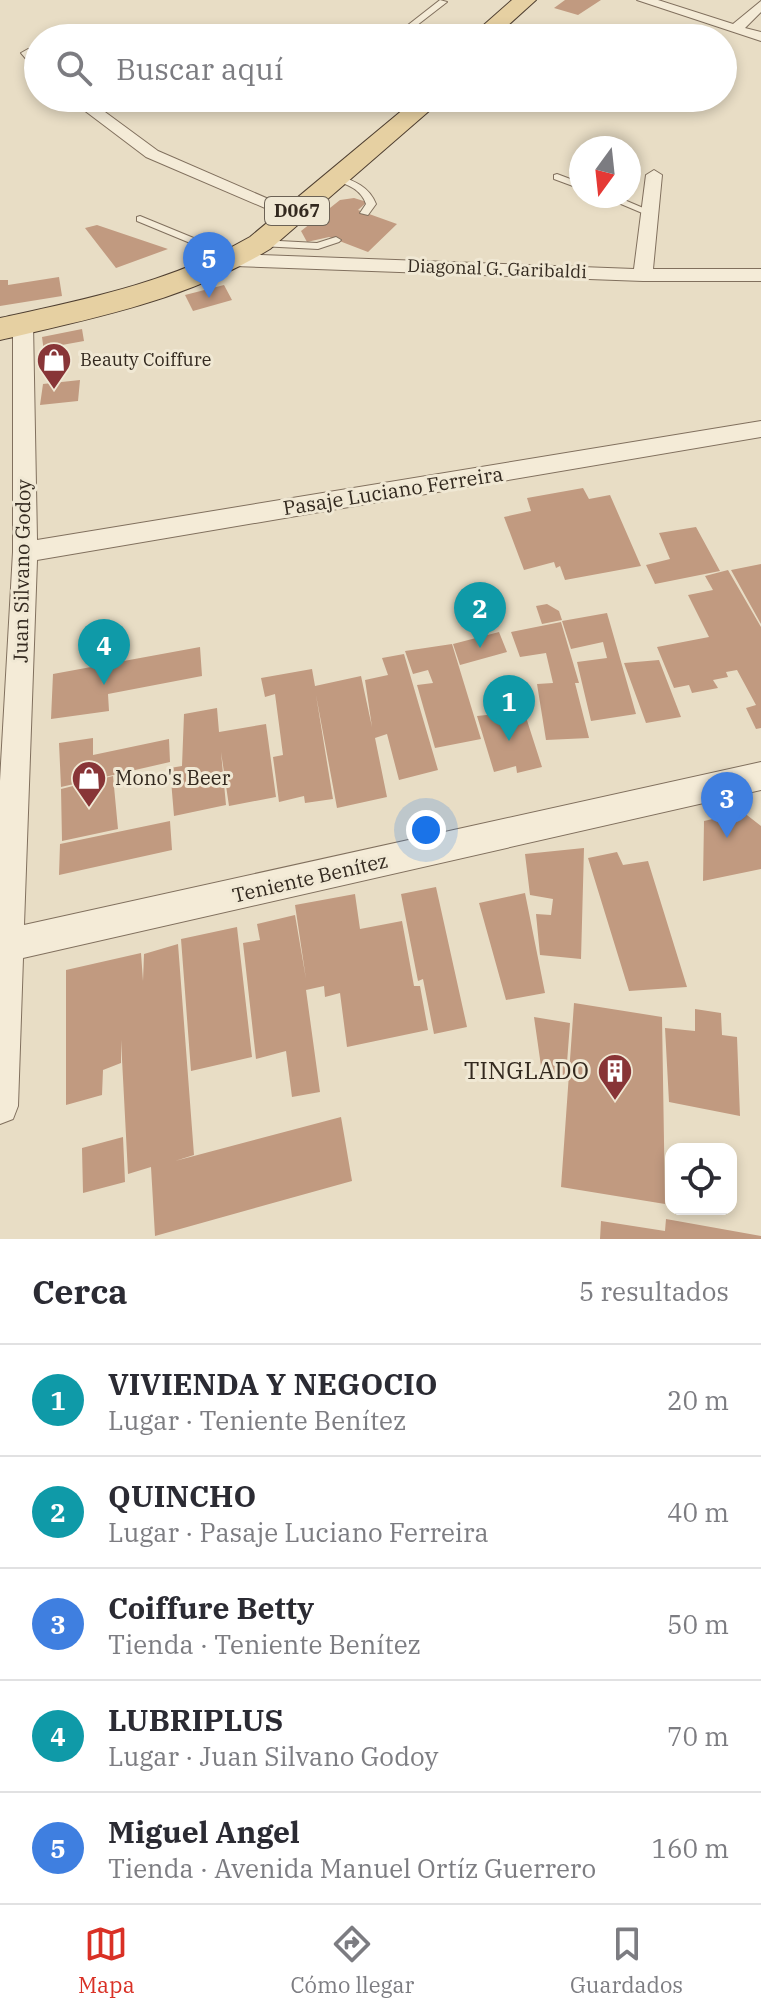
<!DOCTYPE html>
<html lang="es">
<meta charset="utf-8">
<style>
body{margin:0;font-family:"IBM Plex Serif",serif;background:#f7f7f7;color:#2b2b33}
.controls{position:absolute;right:24px;bottom:24px;display:grid;overflow:hidden;border-radius:16px;box-shadow:0 4px 12px #0003}
.controls button{width:72px;height:72px;display:grid;place-items:center;padding:0;border:0;border-bottom:2px solid #e1e1e2;background:#fff;color:#2b2b33;font:40px sans-serif}
.compass{position:absolute;left:569px;top:136px;width:72px;height:72px;border-radius:50%;background:#fff;box-shadow:0 4px 12px #0003;rotate:195deg}
.you{position:absolute;left:426px;top:830px;width:28px;height:28px;margin:-20px;border:6px solid #fff;border-radius:50%;background:#1a73e8;box-shadow:0 0 0 12px #1a73e833}
.badge{display:grid;place-items:center;width:52px;height:52px;border-radius:50%;background:#d93025;color:#fff;font-size:26px;font-weight:700}
.pin{position:absolute;translate:-50% -66px;filter:drop-shadow(0 2px 4px #0008)}
.pin::after{content:'';position:absolute;top:42px;width:28px;height:24px;background:inherit;clip-path:polygon(0 0,100% 0,50% 100%)}
.list{margin:0;padding:0;list-style:none}
h2{display:flex;justify-content:space-between;align-items:center;height:104px;margin:0;padding:0 32px;font-size:34px}
h2 small{font-size:26px;font-weight:400;color:#7c7c81}
.list li{display:grid;grid-template-columns:52px 1fr auto;gap:24px;align-items:center;box-sizing:border-box;height:112px;padding:0 32px;border-top:2px solid #e1e1e2}
.list b{display:block;font-size:30px;white-space:nowrap}
.list p{margin:0;font-size:26px;white-space:nowrap;color:#7c7c81}
.list em{font-size:26px;font-style:normal;color:#7c7c81}
.icon{flex:none;width:44px;height:44px;fill:none;stroke:currentColor;stroke-width:2;stroke-linecap:round;stroke-linejoin:round}
.map{position:relative;flex:none;width:761px;height:1239px;overflow:hidden}
.search{position:absolute;background:#fff;box-shadow:0 4px 12px #0003;left:24px;right:24px;top:24px;height:88px;display:flex;align-items:center;gap:20px;box-sizing:border-box;padding:0 28px;border-radius:44px;color:#7c7c81;font-size:30px}
.sheet{height:664px;background:#fff}
nav{display:flex;justify-content:space-around;align-items:center;box-sizing:border-box;height:112px;border-top:2px solid #e1e1e2;background:#fff;font-size:22px;color:#7c7c81}
nav a{display:grid;justify-items:center;gap:4px}
nav .on{color:#d93025}
.map>svg:first-child{display:block}
</style>
<div class="map">
<svg width="761" height="1239" viewBox="0 0 761 1239">
<rect width="100%" height="100%" fill="#e8ddc5"/>
<path fill="#c19a80" d="M565,0H601L578,15L554,8Z
M354,198L367,202L358,210L397,224L368,252L329,237L307,242L301,231L340,200Z
M97,225L168,249L116,268L85,228Z
M59,277L62,296L0,306V280H8V285Z
M224,285L232,300L193,311L185,295Z
M82,329L84,341L62,345L65,363L46,367L42,337Z
M80,380L78,401L40,405L43,384Z
M583,488L589,499L610,495L641,566L565,580L560,566L556,568L554,562L524,570L504,517L531,511L527,498Z
M696,527L720,571L655,584L646,565L670,559L659,533Z
M761,564V624L731,570Z
M728,570L761,627V728L756,729L746,708L756,705L737,670L726,672L728,677L713,680L718,688L692,693L689,685L674,688L657,647L709,637L688,595L713,590L705,576Z
M547,604L559,611L562,620L542,624L536,606Z
M607,613L636,714L591,721L577,662L607,658L603,642L571,649L562,621Z
M561,622L579,683H575L589,738L546,740L537,684L553,683L546,653L520,657L511,632Z
M499,632L507,652L460,665L453,644Z
M452,644L481,739L435,748L417,685L433,683L428,670L413,674L405,651Z
M200,647L202,676L108,694L109,711L51,719L53,674Z
M404,654L438,770L399,780L387,734L375,738L387,797L337,808L316,695L333,799L305,803L304,796L279,802L273,757L283,755L275,694L265,697L261,678L312,669L315,686L361,676L372,727L365,680L388,675L382,658Z
M659,660L681,717L646,723L624,663Z
M217,708L219,732L266,724L276,797L229,806L221,752L226,805L174,816L170,768L182,766L184,714Z
M524,711L542,767L517,773L516,766L494,772L477,716Z
M93,738V755L169,739L170,762L61,787L59,743Z
M113,776L118,829L62,841L61,789Z
M743,812L761,826V869L703,881L704,821Z
M170,821L172,850L59,875L60,844Z
M584,848L581,959L540,955L536,914L551,915L553,899L530,895L525,854Z
M617,852L623,865L648,861L687,987L629,991L588,858Z
M436,887L467,1027L434,1034L423,979L418,981L401,894Z
M525,893L545,993L506,1000L479,903Z
M355,894L360,929L402,921L414,986H420L428,1030L347,1047L340,993L325,997L324,986L306,990L320,1092L292,1097L286,1051L256,1059L243,943L260,940L257,924L295,915L306,979L295,905Z
M237,927L252,1057L191,1071L181,939Z
M178,944L194,1155L175,1161L341,1117L352,1181L155,1236L151,1167L128,1174L121,1040V1063L103,1070L102,1095L66,1105V970L141,953L143,981L144,954Z
M574,1003L662,1017L665,1204L561,1187Z
M695,1009L721,1013L722,1035L737,1037L740,1116L669,1102L665,1028L695,1031Z
M534,1017L570,1023L566,1076L543,1080Z
M123,1137L125,1182L83,1193L82,1148Z
M666,1219L761,1236V1239H600L601,1221L665,1231Z"/>
<g fill="none" stroke-linecap="round" stroke-linejoin="round">
<g stroke="#81705e" stroke-width="2">
<path id="lane" d="M440,0L447,2L416,26L424,38H416L408,25Z
M557,174L581,183V189L554,179V175Z
M337,175C354,181 369,186 376,204L368,215L360,213L366,204C361,189 348,185 334,180V176Z
M602,196H615L655,213L647,215Z
M140,216L218,248L220,250L212,252L137,221V217Z
M336,237L341,240L339,242L318,249L260,246L255,243L260,240L317,243Z"/>
</g>
<g stroke="#81705e" stroke-width="2">
<path id="street" d="M637,0H658L733,24L761,1V12L745,28L761,32V41Z
M28,49L38,55V68L33,67L21,53Z
M68,98H86L158,151L287,207L278,212L272,211L146,157Z
M654,170L662,175L653,269H761V281H643L234,266L225,260L234,254L634,269L646,175Z
M23,317L33,324L37,540L761,421V437L37,560L24,925L761,762V790L23,958L18,1106L13,1119L0,1124V781L13,552V324Z"/>
</g>
<g stroke="#4f3f31" stroke-width="2">
<path id="primary" d="M512,0H536L494,38H469Z
M417,98H444L270,249C187,300 94,318 0,340V318C87,299 172,282 250,237Z"/>
</g>
<use href="#lane" fill="#f4ebd7" fill-rule="evenodd"/>
<use href="#street" fill="#f4ebd7" fill-rule="evenodd"/>
<use href="#primary" fill="#e6d0a2" fill-rule="evenodd"/>
</g>
<defs>
<g id="shop-pin" transform="scale(1.8)"><path d="M0 17L-7.5 6A9.5 9.5 0 1 1 7.5 6Z" fill="#883537" stroke="#f0e8d4"/><path d="M-5-2.5h2.3a2.7 3.5 0 0 1 5.4 0H5L5.5 6h-11ZM-1.5-2.5h3a1.5 2.3 0 0 0-3 0Z" fill="#fff"/></g>
<g id="building-pin" transform="scale(1.8)"><path d="M0 17L-7.5 6A9.5 9.5 0 1 1 7.5 6Z" fill="#883537" stroke="#f0e8d4"/><path d="M-4-6H4V6H1V3H-1V6H-4ZM-2.5-4.3h1.7v1.8h-1.7ZM.8-4.3h1.7v1.8H.8ZM-2.5-1h1.7V.8h-1.7ZM.8-1h1.7V.8H.8Z" fill="#fff"/></g>
</defs>
<g fill-rule="evenodd">
<use href="#shop-pin" x="54" y="360"/>
<use href="#shop-pin" x="89" y="778"/>
<use href="#building-pin" x="615" y="1071"/>
</g>
<g text-anchor="middle" stroke-width="6" stroke-linejoin="round" paint-order="stroke">
<rect fill="#f0e8d4" stroke="#6c6255" stroke-width="2" x="265" y="197" width="64" height="28" rx="6"/>
<g font-size="18" font-weight="bold" fill="#33291f">
<text x="297" y="217">D067</text>
</g>
<g font-size="18" fill="#33291f" stroke="#f0e8d4">
<text transform="translate(497 269) rotate(2)" y="6">Diagonal G. Garibaldi</text>
</g>
<g font-size="18" fill="#33291f" stroke="#f0e8d4" text-anchor="start">
<text x="80" y="366">Beauty Coiffure</text>
</g>
<g font-size="20" fill="#33291f" stroke="#f0e8d4">
<text transform="translate(393 491) rotate(-9)" y="7">Pasaje Luciano Ferreira</text>
<text transform="translate(22 571) rotate(-89)" y="7">Juan Silvano Godoy</text>
<text transform="translate(310 878) rotate(-13)" y="7">Teniente Benítez</text>
</g>
<g font-size="20" fill="#33291f" stroke="#f0e8d4" text-anchor="start">
<text x="115" y="785">Mono's Beer</text>
</g>
<g font-size="24" fill="#33291f" stroke="#f0e8d4" text-anchor="end">
<text x="589" y="1079">TINGLADO</text>
</g>
</g>
</svg>
<div class="controls">
<button><svg class="icon" aria-label="locate" viewBox="0 0 24 24"><circle cx="12" cy="12" r="6"/><path d="M12 2v4M12 18v4M2 12h4M18 12h4"/></svg></button>
</div>
<svg class="compass" viewBox="-18 -18 36 36"><path d="M0-13l5 13h-10z" fill="#e53935"/><path d="M0 13l5-13h-10z" fill="#7c7c81"/></svg>
<div class="you"></div>
<div class="pin badge" style="left:509px;top:741px;background:#0f9aa8">1</div>
<div class="pin badge" style="left:480px;top:648px;background:#0f9aa8">2</div>
<div class="pin badge" style="left:727px;top:838px;background:#3f7fe0">3</div>
<div class="pin badge" style="left:104px;top:685px;background:#0f9aa8">4</div>
<div class="pin badge" style="left:209px;top:298px;background:#3f7fe0">5</div>
<div class="search"><svg class="icon" aria-label="search" viewBox="0 0 24 24"><circle cx="10" cy="10" r="6"/><path d="M15 15l6 6"/></svg>Buscar aquí</div>
</div>
<section class="sheet">
<h2>Cerca<small>5 resultados</small></h2>
<ul class="list">
<li><span class="badge" style="background:#0f9aa8">1</span><div><b>VIVIENDA Y NEGOCIO</b><p>Lugar · Teniente Benítez</p></div><em>20 m</em></li>
<li><span class="badge" style="background:#0f9aa8">2</span><div><b>QUINCHO</b><p>Lugar · Pasaje Luciano Ferreira</p></div><em>40 m</em></li>
<li><span class="badge" style="background:#3f7fe0">3</span><div><b>Coiffure Betty</b><p>Tienda · Teniente Benítez</p></div><em>50 m</em></li>
<li><span class="badge" style="background:#0f9aa8">4</span><div><b>LUBRIPLUS</b><p>Lugar · Juan Silvano Godoy</p></div><em>70 m</em></li>
<li><span class="badge" style="background:#3f7fe0">5</span><div><b>Miguel Angel</b><p>Tienda · Avenida Manuel Ortíz Guerrero</p></div><em>160 m</em></li>
</ul>
</section>
<nav>
<a class="on"><svg class="icon" aria-label="map" viewBox="0 0 24 24"><path d="M3 6l6-2 6 2 6-2v14l-6 2-6-2-6 2zM9 4v14M15 6v14"/></svg>Mapa</a>
<a><svg class="icon" aria-label="directions" viewBox="0 0 24 24"><path d="M12 3l9 9-9 9-9-9zM9 14v-3h6M13 9l2 2-2 2"/></svg>Cómo llegar</a>
<a><svg class="icon" aria-label="saved" viewBox="0 0 24 24"><path d="M7 4h10v16l-5-4-5 4z"/></svg>Guardados</a>
</nav>
